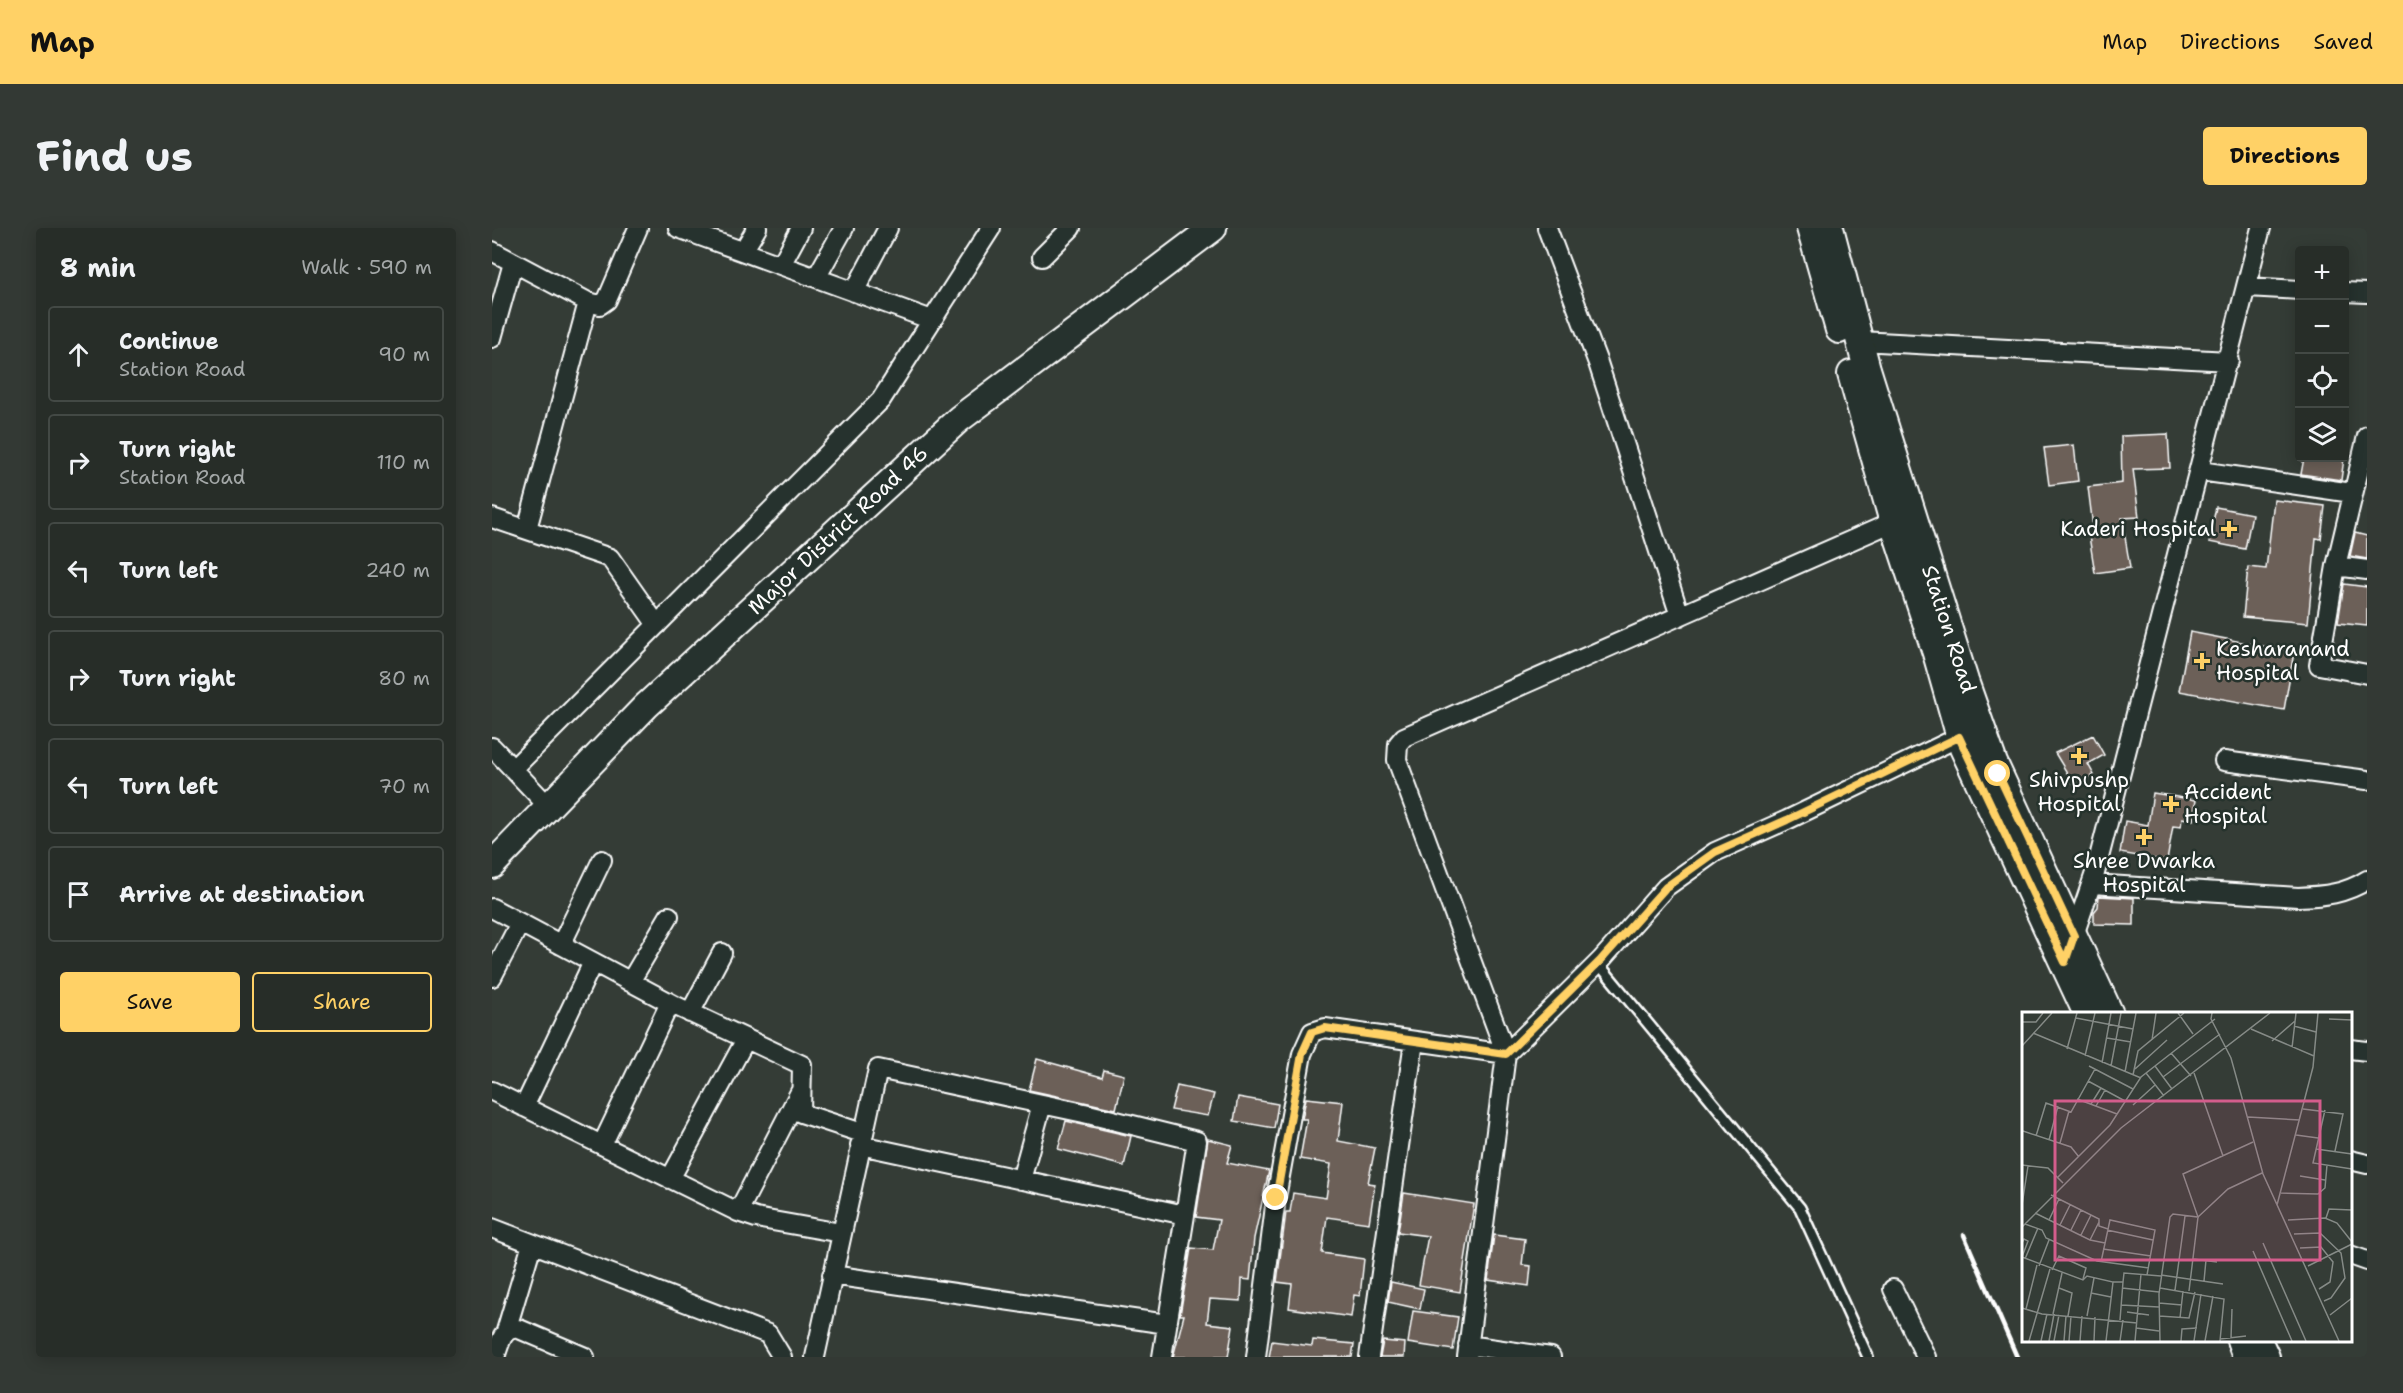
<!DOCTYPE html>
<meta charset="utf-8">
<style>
body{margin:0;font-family:"Shantell Sans",sans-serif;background:#333934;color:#f1f3f6}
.controls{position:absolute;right:18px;top:18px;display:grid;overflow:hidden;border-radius:6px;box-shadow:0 3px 15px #0003}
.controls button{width:54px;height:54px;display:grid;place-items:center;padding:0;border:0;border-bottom:2px solid #434945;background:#272d28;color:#f1f3f6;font:30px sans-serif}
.stop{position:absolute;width:18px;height:18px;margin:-14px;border:4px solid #ffd166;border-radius:50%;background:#fff}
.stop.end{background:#ffd166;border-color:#fff;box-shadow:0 2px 6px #0008}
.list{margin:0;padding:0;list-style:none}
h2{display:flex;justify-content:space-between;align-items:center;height:78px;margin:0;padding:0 24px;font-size:26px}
h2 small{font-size:20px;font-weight:400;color:#a4a8a8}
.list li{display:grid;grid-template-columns:39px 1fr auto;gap:18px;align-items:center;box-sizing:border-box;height:96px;margin:0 12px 12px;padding:0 12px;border:2px solid #434945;border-radius:6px}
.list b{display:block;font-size:22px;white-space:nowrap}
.list p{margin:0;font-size:20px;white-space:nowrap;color:#a4a8a8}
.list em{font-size:20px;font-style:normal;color:#a4a8a8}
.actions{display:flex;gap:12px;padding:18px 24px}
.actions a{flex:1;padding:14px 0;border:2px solid #ffd166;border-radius:6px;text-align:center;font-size:21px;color:#ffd166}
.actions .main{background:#ffd166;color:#111}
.icon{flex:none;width:33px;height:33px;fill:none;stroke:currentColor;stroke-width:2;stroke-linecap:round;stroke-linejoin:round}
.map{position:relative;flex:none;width:1875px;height:1129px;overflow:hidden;border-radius:6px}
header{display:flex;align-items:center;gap:36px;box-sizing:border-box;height:84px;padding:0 30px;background:#ffd166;color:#111}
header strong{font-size:28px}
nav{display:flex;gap:33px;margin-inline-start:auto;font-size:21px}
.intro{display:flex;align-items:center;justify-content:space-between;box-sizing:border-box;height:144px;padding:0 36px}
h1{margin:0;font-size:42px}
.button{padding:15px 27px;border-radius:6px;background:#ffd166;color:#111;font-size:21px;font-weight:700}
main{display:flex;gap:36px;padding:0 36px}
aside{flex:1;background:#272d28;border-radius:6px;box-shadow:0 3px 15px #0003}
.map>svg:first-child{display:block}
</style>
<header>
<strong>Map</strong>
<nav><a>Map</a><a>Directions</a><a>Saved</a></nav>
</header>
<div class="intro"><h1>Find us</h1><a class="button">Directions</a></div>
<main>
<aside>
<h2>8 min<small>Walk · 590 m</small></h2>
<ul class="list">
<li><svg class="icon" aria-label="ahead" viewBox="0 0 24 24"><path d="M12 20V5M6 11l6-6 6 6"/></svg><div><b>Continue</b><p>Station Road</p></div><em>90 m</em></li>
<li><svg class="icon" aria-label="right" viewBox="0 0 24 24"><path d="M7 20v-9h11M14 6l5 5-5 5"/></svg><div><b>Turn right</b><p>Station Road</p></div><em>110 m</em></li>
<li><svg class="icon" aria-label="left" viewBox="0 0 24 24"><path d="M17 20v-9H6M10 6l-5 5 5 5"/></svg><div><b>Turn left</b></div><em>240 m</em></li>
<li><svg class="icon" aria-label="right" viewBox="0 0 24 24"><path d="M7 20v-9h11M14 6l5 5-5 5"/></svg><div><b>Turn right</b></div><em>80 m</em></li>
<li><svg class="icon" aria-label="left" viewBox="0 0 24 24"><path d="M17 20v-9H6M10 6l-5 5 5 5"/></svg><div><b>Turn left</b></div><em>70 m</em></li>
<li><svg class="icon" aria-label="arrive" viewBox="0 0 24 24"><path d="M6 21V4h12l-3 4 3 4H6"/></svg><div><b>Arrive at destination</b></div></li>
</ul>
<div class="actions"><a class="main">Save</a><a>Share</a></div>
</aside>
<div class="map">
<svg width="1875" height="1129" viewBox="0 0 1875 1129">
<rect width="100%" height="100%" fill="#343c36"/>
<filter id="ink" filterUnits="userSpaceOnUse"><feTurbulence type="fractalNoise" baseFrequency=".0167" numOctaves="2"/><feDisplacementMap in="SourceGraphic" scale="12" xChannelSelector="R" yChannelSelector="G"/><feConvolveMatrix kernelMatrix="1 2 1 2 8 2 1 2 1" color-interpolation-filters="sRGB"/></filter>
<g filter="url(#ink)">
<path fill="#6c6059" stroke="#fff" stroke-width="1.5" d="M1676,206L1678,240L1641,241L1647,289L1630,290L1638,340L1603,345L1597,308L1602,307L1596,259L1630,255L1629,208Z
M1582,217L1586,253L1557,257L1552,220Z
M1812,230H1852L1849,252L1809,246Z
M1782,272L1833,278L1829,311L1824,310L1816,395L1751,389L1756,339L1774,341Z
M1724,279L1760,286L1753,321L1717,314Z
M1863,305L1875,308V331L1858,328Z
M1852,356L1875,359V398L1846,395Z
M1698,404L1802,424L1792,482L1687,463Z
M1601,507L1612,527L1596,536L1602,547L1583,558L1563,525Z
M1661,565L1704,572L1701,592L1690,590L1689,599L1681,598L1675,633L1628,625L1633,593L1656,597Z
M1607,668L1642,670V697L1602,696V684L1606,679Z
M545,831L610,849L612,842L632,847L624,881L537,862Z
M685,858L722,866L716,888L679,882Z
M746,869L786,876L782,900L742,893Z
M814,870L851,874L846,913L883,920L876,955L883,956L877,995L835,989L830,1025L872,1031L868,1068L862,1067L859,1089L797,1080L800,1056L785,1054L794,984H798L801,965L834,970L839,936L808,931L815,891H810Z
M574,893L639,908L632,938L566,921Z
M716,911L740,917L735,935L777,943L762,1010L758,1052L750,1051L749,1073L718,1071L715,1095L741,1098L736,1129H681L692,1087H688L699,1020L721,1022L727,992L704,989Z
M912,965L982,976L968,1064L927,1057L936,1008L906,1004Z
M1002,1007L1033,1011L1030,1037L1039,1038L1037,1058L996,1052Z
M899,1054L932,1061L928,1081L896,1074Z
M921,1083L966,1089L961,1122L916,1115Z
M821,1112L862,1116L860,1129H777L780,1113L820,1118Z
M891,1113L913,1115L912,1129H888Z"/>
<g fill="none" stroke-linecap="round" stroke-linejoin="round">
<g stroke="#fff" stroke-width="14">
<path id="lane" d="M1106,735L1308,980L1376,1129"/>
</g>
<g stroke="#fff" stroke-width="22">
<path id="street" d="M186,0L440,92
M1055,0L1106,135L1188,388
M0,23L96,74L108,77L115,72L146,0
M251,23L265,0
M550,29L579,0
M289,37L309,0
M324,50L352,0
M1755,59L1808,62
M362,64L396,0
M1852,64L1875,65
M0,110L21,35
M1368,113L1737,133
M1875,208L1844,338L1827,437L1875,446
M1708,243L1860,265
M0,290L118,330L165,397
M35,301L96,74
M1844,338L1875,342
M0,519L57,579
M1732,533L1875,552
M21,541L389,172L499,0
M1600,656L1806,669C1832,668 1853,666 1875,652
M0,680L182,777L310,837L309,885L370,905
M1580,713L1603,645L1769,0
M69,717L110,632
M0,749L28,695
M138,754L177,688
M198,785L230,725
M1858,821L1875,823
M0,863L246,984L264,990L349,1005
M32,879L101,734
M110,917L178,775
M368,917L693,987
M1858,932L1875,936
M178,951L254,811
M529,952L550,876
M246,984L308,864
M0,1000L276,1106L290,1129
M1858,1027L1875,1033
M340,1047L675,1096
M1401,1061L1434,1129
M14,1103L40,1016
M976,1117L1059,1129
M3,1129C8,1116 10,1098 27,1101L93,1129
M323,1129L386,841L592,885L705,913L670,1129
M764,1129L784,970L810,826L820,804L833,800L1014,826L905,532L906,516L912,509L1401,294
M877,1129L922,813
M975,1129L1014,826L1109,732L1174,659L1223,624L1295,592L1467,509"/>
</g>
<g stroke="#fff" stroke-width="30">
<path id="secondary" d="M1318,0L1347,102
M1338,0L1375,141L1473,453L1502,535L1618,786
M1359,146L1401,294L1444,425L1471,520L1595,786
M0,637L154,478L467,191L721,0
M1748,1112L1754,1129
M1766,1112L1774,1129"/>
</g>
<use href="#lane" stroke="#26332d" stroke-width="9"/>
<use href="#street" stroke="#26332d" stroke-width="18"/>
<use href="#secondary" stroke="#26332d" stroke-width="26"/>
<path stroke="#fff" stroke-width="4.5" d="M1472,1007L1525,1129"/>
</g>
</g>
<g fill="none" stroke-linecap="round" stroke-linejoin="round" filter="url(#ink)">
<path stroke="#ffd166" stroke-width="8" d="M784,970L810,826L820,804L833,800L1014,826L1109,732L1174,659L1223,624L1295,592L1467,509L1573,734L1582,708L1506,546"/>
</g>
<g fill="#ffd166" stroke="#26332d" stroke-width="2">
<path d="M1734 292h6v6h6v6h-6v6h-6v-6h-6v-6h6z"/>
<path d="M1707 424h6v6h6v6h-6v6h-6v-6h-6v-6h6z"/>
<path d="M1584 519h6v6h6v6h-6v6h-6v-6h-6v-6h6z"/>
<path d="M1676 567h6v6h6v6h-6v6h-6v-6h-6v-6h6z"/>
<path d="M1649 600h6v6h6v6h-6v6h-6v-6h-6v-6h6z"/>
</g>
<g text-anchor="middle" stroke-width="5" stroke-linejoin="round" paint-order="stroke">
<g font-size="21" fill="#fff" stroke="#26332d" text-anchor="start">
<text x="1724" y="308" text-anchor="end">Kaderi Hospital</text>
<text x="1724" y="428">Kesharanand<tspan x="1724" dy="24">Hospital</tspan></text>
<text x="1587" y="559" text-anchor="middle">Shivpushp<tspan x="1587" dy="24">Hospital</tspan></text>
<text x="1692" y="571">Accident<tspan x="1692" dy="24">Hospital</tspan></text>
<text x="1652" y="640" text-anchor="middle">Shree Dwarka<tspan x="1652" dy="24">Hospital</tspan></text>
</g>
<g font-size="21" fill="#fff" stroke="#26332d">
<text transform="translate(346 302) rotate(-43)" y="7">Major District Road 46</text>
<text transform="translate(1457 401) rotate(72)" y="7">Station Road</text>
</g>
</g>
<g transform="translate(1530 784)">
<rect width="330" height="330" fill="#343c36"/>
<path fill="none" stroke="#858a86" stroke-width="1.5" d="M156,1L171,22M190,1L189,7L209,46L241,162L317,329M54,6L111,17M307,7L330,8M0,10H14L21,1M272,14L294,20M229,17L292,44M11,21L119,66M85,26L109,30M130,28L134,1M250,29L273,9M0,34L30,1M270,36L274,1M45,37L55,1M149,41L169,64M63,44L73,1M80,51L89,1M67,54L111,77M89,54L99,1M133,54L150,77M113,57L145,28M103,60L114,1M124,61L142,84M172,61L201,144M111,63L116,39L162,1M141,65L198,22M66,69L103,89M55,87L95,102M69,92L79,76M111,93L133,73M74,94L83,78M281,97L321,102L313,139M303,98L291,151L330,157M226,105L278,108M1,119L49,135L57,145M274,123L296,126M14,124L24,91L49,100L73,57M27,128L36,94M38,131L47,99M294,137L330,142M0,153L26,156L41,171M278,164L303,168M36,165L88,113L119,65L193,7M259,181L296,182L303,176L305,153M29,183L77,207V214L86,217M0,193L6,154M255,193L291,55L296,1M13,201L68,228L83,231M304,206L307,197L330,198M27,208L37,187M266,208L303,206L315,211L330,230M3,212L20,218L24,226L75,249L127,256M38,213L48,193M0,215L99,116L248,1M49,218L59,198M85,218L131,228M272,222L298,221L319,241L323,266L309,286L302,289M59,223L69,203M68,228L77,210M0,231L2,227L6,229L0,245M241,231L284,329M278,236L299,235L311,250L308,270L297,277M81,237L129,244M231,239L270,329M0,245L61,268L65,264L91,270L84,329M3,247L16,216M171,247L195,250M79,250L88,208L133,218L125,263M17,254L27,228M286,254L330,232M30,258L37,244L64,256L61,267M139,263L201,272M182,269L184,248M91,270H101L102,261L139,264M37,276L50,281L46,304M100,276L137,280M138,276L202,287L198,329M153,278L163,204M167,279L176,205L206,177L240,161M69,281L89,285M137,291L160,293M99,293L137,295M0,296L20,302L115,311M4,297L15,253M105,300L127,303M31,302L40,261M308,303L330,286M65,304L72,266M137,304L167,306L173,280M158,306L161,279M98,308L101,270M114,316L137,319M209,326L210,297M198,327L224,324M7,329L28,257M19,329L25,302M27,329L32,302M32,329L37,303M42,329L44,304M47,329L49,304M58,329L60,304M72,329L73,305M98,329L101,308M113,329L119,262M138,329L137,282L148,205L151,202L176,205L161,162L231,130M159,329L160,317L175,316M172,329L179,282M183,329L191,284"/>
<path fill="#d45d8c" fill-opacity="0.15" stroke="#d45d8c" stroke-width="3" d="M33,89H298V248H33Z"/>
<rect width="330" height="330" fill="none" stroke="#fff" stroke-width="3"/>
</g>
</svg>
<div class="controls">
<button>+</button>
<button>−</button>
<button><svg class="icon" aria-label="locate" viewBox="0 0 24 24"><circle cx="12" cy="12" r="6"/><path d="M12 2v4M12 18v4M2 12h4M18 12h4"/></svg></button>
<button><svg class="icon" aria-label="layers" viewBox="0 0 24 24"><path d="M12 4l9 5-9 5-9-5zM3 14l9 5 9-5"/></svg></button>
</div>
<div class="stop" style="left:1506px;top:546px"></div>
<div class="stop end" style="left:784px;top:970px"></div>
</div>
</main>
